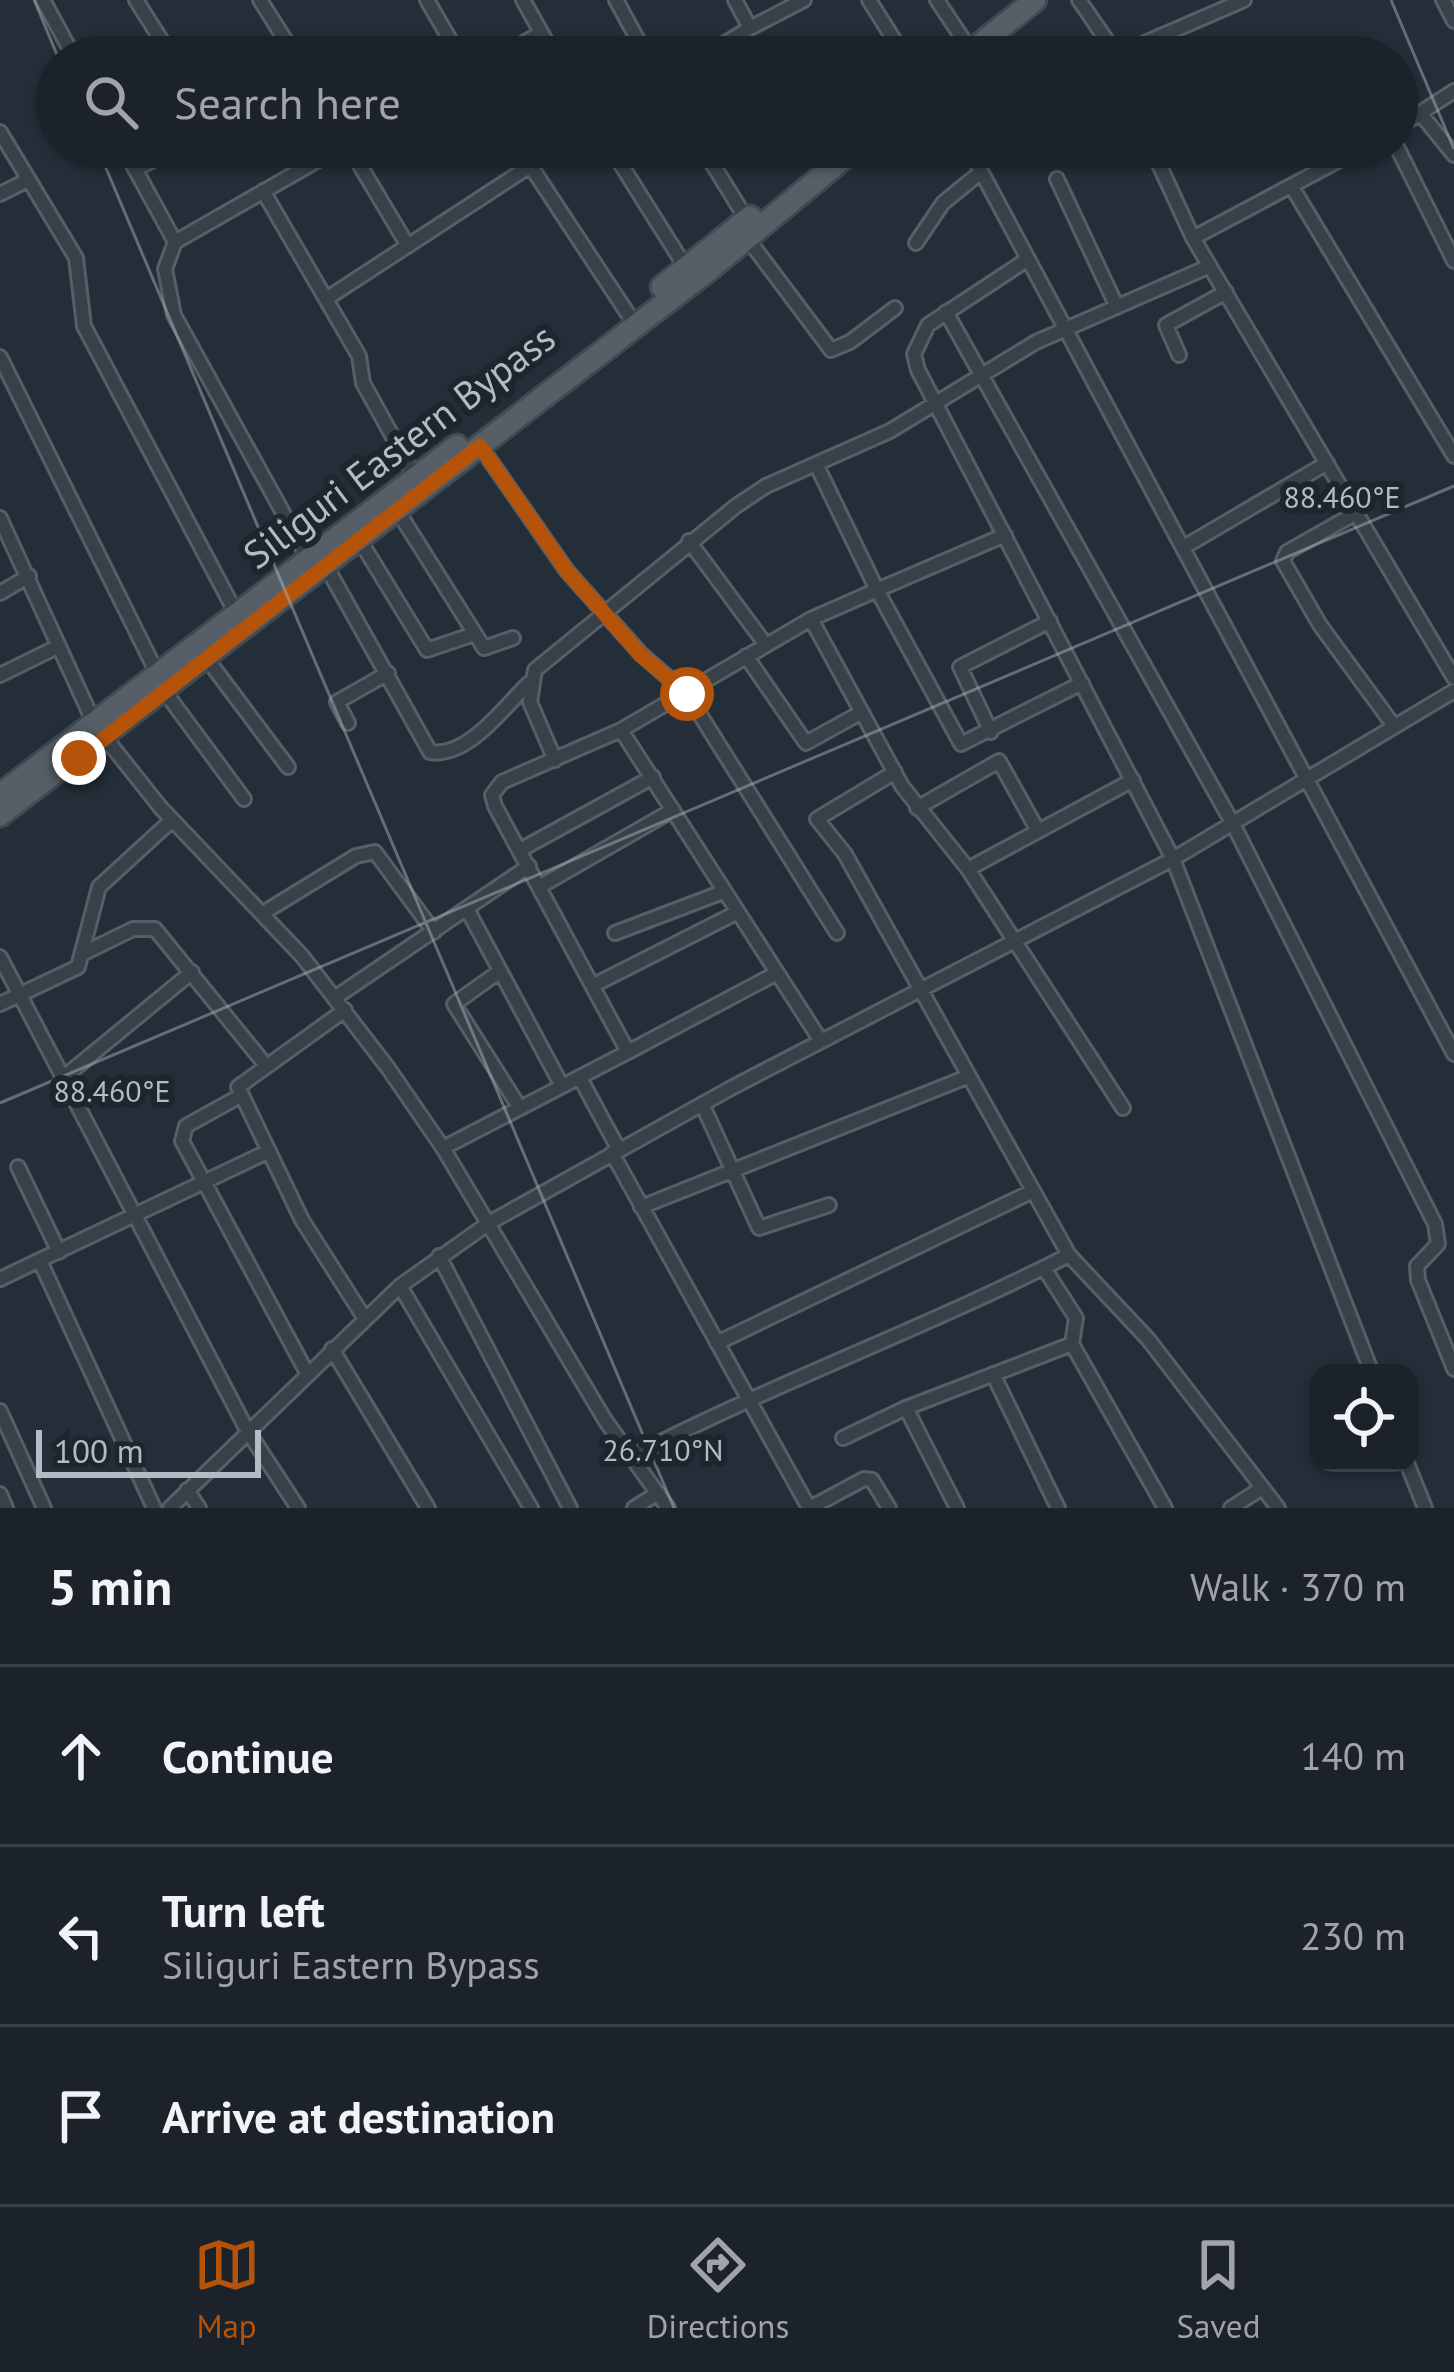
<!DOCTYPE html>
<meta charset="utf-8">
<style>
body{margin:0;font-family:"PT Sans",sans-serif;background:#242a32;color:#f1f3f6}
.controls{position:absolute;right:36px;bottom:36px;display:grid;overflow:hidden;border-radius:24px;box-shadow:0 3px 9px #0004}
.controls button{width:108px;height:108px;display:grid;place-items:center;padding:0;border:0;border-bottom:3px solid #393f47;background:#1b222a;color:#f1f3f6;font:60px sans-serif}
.scale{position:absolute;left:36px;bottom:30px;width:225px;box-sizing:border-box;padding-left:12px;border:6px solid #b3bbc4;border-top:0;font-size:33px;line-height:42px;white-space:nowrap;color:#b3bbc4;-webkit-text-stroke:9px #1d252d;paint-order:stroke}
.stop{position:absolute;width:36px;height:36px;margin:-27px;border:9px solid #b45309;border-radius:50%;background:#fff}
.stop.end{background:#b45309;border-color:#fff;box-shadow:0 3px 12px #0008}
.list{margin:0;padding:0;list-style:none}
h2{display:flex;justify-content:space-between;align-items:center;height:156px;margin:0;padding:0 48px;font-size:51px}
h2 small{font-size:39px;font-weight:400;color:#a0a4a8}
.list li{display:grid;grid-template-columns:78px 1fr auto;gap:36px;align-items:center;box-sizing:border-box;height:180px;padding:0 48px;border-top:3px solid #393f47}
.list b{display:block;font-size:45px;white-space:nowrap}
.list p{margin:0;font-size:39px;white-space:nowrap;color:#a0a4a8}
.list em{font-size:39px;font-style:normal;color:#a0a4a8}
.icon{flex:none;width:66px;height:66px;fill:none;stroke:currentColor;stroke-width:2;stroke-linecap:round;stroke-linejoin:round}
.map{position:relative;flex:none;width:1454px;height:1508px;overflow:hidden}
.search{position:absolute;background:#1b222a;box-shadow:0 3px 9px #0004;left:36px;right:36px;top:36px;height:132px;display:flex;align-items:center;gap:30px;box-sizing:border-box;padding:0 42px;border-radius:66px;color:#a0a4a8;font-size:45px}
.sheet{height:696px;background:#1b222a}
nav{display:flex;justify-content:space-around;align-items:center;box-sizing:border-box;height:168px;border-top:3px solid #393f47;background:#1b222a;font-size:33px;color:#a0a4a8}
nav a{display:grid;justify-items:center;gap:6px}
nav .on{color:#b45309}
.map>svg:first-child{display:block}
</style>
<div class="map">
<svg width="1454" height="1508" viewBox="0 0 1454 1508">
<rect width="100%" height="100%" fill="#242e38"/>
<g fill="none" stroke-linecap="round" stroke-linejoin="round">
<g stroke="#565e66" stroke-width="18">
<path id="minor" d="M43,0L74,57
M136,0L172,57
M260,0L296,57
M427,0L460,57
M523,0L555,57
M616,0L647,57
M735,0L750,28L804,0
M869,0L905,57
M937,0L965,42
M1079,0L1118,57
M1443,0L1454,21
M1117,55L1244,0
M499,57L541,33
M673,57L719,47L750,28
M1420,113L1454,155
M1397,128L1454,91
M0,132L76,258L84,326L237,615
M123,147L175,242L165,269L174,315L309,560
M349,147L408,246
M518,147L628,314
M610,147L686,268
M702,147L747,220
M968,147L1454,1054
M1151,147L1193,238L1454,678
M1397,147L1454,261
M135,169L181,147
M1057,179L1117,307
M1292,187L1454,456
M263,191L359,356L363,383L415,477
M0,194L28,180
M747,238L831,350L850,342L895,308
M1193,238L1364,147
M175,242L341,147
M916,243L943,203L981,172
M1028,259L928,325L914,354L918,370L1173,859L1372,1373
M326,299L530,166
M946,312L1233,824L1435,1224L1438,1244L1417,1266L1418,1280L1454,1369
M1179,355L1166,325L1226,292
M0,357L159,677
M480,446L567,571L641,654L687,694L837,933
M816,464L877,590L1005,535
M397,510L484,648L513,638
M1356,513L1287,552L1283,561L1320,625L1394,726
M0,518L95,725L161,808L302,956L388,1068L443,1148L605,1420L668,1508
M359,539L427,650L474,634
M689,541L766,645
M1184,547L1327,463
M326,566L430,752C468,758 504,707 529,683
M0,593L29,576
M811,619L902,786L968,869L1123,1108
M746,656L806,743L862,712
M207,659L288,767
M0,675L57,647
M165,692L244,799
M348,723L337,702L388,673
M621,730L821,1041
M991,732L960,667L1050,621
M555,760L530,702L535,670L736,506L766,486L890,431L1036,342L1210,266
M917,808L999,761L1038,831
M520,850L653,777
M968,869L1133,780
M539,887L673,810
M467,909L562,1086
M263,913L356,856L375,852L434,932
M615,933L723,892
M82,954L133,929H155L264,1063
M0,957L247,1430L298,1508
M500,971L454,1004L520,1108
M594,985L736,913
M336,997L529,866
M0,1004L78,967L99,887L172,820
M345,1010L238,1087L302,1220L365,1319
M628,1052L777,973
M63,1078L192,972
M580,1078L619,1150
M240,1096L186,1126L182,1141L307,1373
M702,1104L759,1228L829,1205
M443,1148L628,1052L495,806L492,795L502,782L621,730L811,619L877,590L961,744L1082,683
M612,1153L809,1508
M18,1167L59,1252
M641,1207L967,1077
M1069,1255L1148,1339L1278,1508
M439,1256L570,1508
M40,1261L154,1508
M1044,1268L1076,1318L1072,1344L1165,1508
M0,1279L267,1152
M400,1286L531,1508
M717,1343L1031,1192
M332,1349L428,1508
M993,1374L1058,1508
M0,1411L44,1508
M843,1438L906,1408
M631,1457C774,1383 926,1328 1069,1255L845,854L817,819L895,772
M1407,1463L1425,1508
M187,1490L199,1508
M0,1494L6,1508
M170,1508L400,1286L489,1223L733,1087L1173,859L1454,691
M634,1508L658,1493
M810,1508L864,1479L872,1480L889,1508
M957,1508L906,1408L1072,1344
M1231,1508L1262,1488"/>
</g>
<g stroke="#414951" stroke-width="27">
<path id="primary" d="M964,57L1035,0
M662,287L750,217
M0,795L457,446
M0,815L711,268L857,147"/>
</g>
<use href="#minor" stroke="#384049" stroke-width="12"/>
<use href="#primary" stroke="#565f68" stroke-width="21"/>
</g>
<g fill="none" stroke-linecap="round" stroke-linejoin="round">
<path stroke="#b45309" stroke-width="15" d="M79,758L480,446L567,571L641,655L687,694"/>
</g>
<path fill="none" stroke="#b3bbc4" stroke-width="3" stroke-opacity="0.45" d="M34,0L58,57M1391,0L1454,149M97,147L674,1508M0,1103L1454,486"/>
<g text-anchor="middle" stroke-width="12" stroke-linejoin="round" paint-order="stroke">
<g font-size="39" fill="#b3bbc4" stroke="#1d252d">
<text transform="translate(399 446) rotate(-37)" y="14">Siliguri Eastern Bypass</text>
</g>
</g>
<g font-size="30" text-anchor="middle" fill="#b3bbc4" stroke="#1d252d" stroke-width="12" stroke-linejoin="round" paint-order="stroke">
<text x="1342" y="508">88.460°E</text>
<text x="112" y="1102">88.460°E</text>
<text x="663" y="1461">26.710°N</text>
</g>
</svg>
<div class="controls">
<button><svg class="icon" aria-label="locate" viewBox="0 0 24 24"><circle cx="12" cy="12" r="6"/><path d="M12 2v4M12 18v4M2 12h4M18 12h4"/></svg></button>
</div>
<div class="scale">100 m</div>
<div class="stop" style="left:687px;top:694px"></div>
<div class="stop end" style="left:79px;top:758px"></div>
<div class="search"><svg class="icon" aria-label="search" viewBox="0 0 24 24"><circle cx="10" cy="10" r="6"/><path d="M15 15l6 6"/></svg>Search here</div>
</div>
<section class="sheet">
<h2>5 min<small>Walk · 370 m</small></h2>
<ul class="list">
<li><svg class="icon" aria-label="ahead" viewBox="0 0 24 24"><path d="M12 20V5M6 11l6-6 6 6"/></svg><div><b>Continue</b></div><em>140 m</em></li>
<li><svg class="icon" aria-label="left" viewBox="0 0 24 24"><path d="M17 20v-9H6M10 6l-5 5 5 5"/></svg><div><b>Turn left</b><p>Siliguri Eastern Bypass</p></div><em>230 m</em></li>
<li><svg class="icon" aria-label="arrive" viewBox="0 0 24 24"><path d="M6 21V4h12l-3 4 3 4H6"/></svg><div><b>Arrive at destination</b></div></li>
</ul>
</section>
<nav>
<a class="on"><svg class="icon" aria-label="map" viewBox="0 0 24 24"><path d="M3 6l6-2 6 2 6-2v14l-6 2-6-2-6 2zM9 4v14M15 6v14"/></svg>Map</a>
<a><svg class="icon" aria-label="directions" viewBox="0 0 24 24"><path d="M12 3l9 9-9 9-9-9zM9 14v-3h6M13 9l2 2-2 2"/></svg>Directions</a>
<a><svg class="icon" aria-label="saved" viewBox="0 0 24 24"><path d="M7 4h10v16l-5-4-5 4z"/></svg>Saved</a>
</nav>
